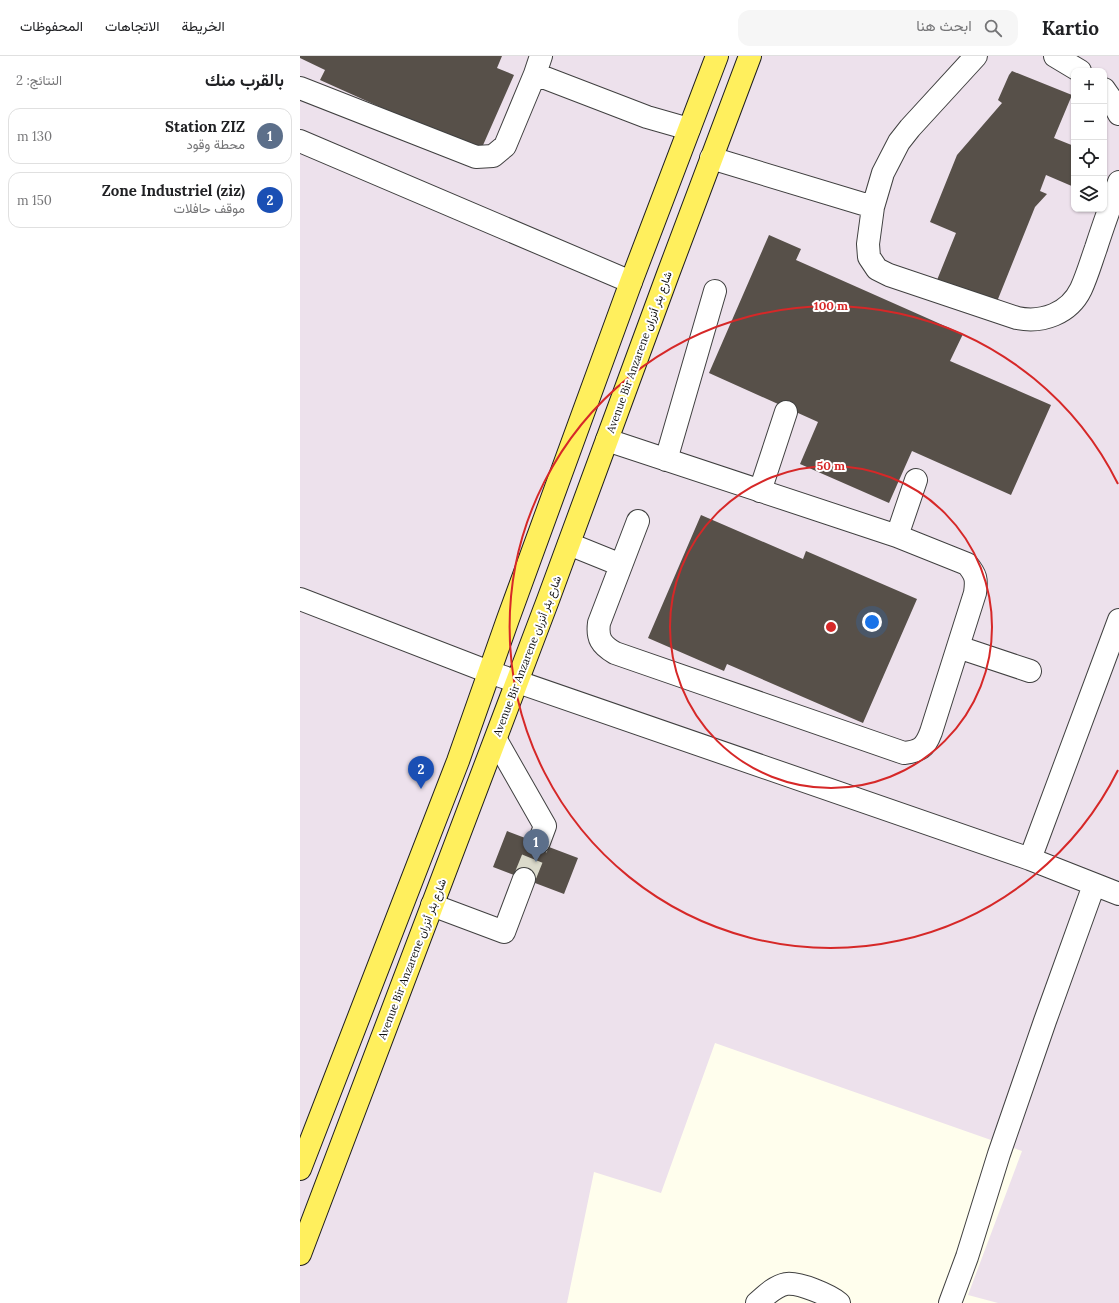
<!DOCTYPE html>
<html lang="ar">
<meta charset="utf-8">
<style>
body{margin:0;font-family:Lora,Vazirmatn,serif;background:#f6f6f6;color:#202124;direction:rtl}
.controls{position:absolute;right:12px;top:12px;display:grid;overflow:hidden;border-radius:8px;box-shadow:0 1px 3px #0004}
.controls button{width:36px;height:36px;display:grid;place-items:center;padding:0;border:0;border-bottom:1px solid #e0e0e0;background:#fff;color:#202124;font:20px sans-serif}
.you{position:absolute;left:572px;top:566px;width:14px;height:14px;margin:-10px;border:3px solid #fff;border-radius:50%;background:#1a73e8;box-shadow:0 0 0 6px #1a73e833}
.badge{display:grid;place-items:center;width:26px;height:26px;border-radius:50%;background:#0b8043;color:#fff;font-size:13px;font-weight:700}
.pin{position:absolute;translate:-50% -33px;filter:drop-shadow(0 1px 2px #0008)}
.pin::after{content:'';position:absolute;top:21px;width:14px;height:12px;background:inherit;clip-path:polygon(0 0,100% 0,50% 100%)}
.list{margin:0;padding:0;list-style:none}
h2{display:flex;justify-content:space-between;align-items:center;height:52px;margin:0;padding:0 16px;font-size:17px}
h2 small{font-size:13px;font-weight:400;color:#757577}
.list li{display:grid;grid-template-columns:26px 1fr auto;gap:12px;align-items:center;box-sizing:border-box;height:56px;margin:0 8px 8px;padding:0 8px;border:1px solid #e0e0e0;border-radius:12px}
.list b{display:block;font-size:15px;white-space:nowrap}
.list p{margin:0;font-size:13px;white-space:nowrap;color:#757577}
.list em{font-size:13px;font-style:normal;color:#757577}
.icon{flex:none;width:22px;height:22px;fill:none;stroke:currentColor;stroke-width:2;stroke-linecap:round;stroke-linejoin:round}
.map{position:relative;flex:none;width:819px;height:1247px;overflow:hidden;direction:ltr}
header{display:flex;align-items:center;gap:24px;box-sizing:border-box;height:56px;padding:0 20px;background:#fff;border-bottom:1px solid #e0e0e0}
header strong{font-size:19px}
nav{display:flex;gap:22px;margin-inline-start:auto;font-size:14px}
.search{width:280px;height:36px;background:#f6f6f6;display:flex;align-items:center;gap:10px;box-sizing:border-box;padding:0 14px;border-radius:12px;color:#757577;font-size:15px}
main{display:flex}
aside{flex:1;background:#fff}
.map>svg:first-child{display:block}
</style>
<header>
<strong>Kartio</strong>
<div class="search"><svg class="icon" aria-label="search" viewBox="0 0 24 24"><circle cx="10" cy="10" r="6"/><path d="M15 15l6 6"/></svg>ابحث هنا</div>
<nav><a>الخريطة</a><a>الاتجاهات</a><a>المحفوظات</a></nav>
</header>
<main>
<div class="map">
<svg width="819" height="1247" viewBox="0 0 819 1247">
<rect width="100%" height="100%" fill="#fffeed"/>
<path fill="#ede1ec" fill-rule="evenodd" d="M0,0H819V1247H698L668,1239L722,1095L415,987L361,1137L294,1116L267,1247H0ZM774,15H804V153H774Z"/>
<path fill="#575049" d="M0,0H202L197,12L214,19L180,96L20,24L25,14L0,2Z
M712,15L772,39L754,82L774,90V131L746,119L740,135L747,138L735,151L694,253L635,229L656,177L630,166L657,99L702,47L698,44L709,19Z
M469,179L501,193L496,204L663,278L650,305L751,349L711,439L612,395L589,447L500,408L518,366L409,317Z
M401,459L503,503L506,495L617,543L563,667L427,608L424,615L348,582Z
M207,775L278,802L264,838L193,811Z"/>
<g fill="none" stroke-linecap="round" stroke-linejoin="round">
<path stroke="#dbdacb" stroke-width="22" stroke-dasharray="22 11" stroke-linecap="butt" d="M224,823L239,786"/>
<g stroke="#404040" stroke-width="24">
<path id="minor" d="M241,0L235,18L347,61L389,73
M676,0L610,72L599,86L583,117L573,151L568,188L569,201L577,213L589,219L717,262C742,267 769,258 781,233C787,220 791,206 796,192C803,170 811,148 819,126
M755,0L780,15
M0,32L176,101L193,100L205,90L235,18
M804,33L811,43L819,58
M0,85L331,226
M411,102L573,151
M307,384L597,480L667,508C676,519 677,523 675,537L631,676C625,692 620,695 604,697L315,597C301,589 297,582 299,567L338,465
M366,404L415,235
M460,435L486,356
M597,480L616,424
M269,488L321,509
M0,543L189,616L730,803L819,838
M658,591L730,615
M196,684L245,770L239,786
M730,803L819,564
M132,849L204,876L224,823
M457,1247C465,1240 475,1230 486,1228C499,1226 529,1239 539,1247
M650,1247L667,1201L699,1098L745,965L794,829"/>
</g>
<g stroke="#1e1e1e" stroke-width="24">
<path id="major" d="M0,1113L158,705L208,563L331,226L417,0
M0,1198L248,544L368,218L450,0"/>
</g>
<use href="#minor" stroke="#fff" stroke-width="22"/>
<use href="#major" stroke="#ffef5d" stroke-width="22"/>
</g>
<g fill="none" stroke="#d62828" stroke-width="2">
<circle cx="531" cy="571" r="161"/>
<path d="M818 714A321 321 0 1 1 818 428"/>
</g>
<g text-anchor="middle" stroke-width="4" stroke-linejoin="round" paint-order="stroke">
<g font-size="11" fill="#0d0d0d" stroke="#fff">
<text transform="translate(339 296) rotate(-70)" y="4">Avenue Bir Anzarene شارع بئر أنزران</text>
<text transform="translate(227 600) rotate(-69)" y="4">Avenue Bir Anzarene شارع بئر أنزران</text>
<text transform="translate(112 903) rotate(-69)" y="4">Avenue Bir Anzarene شارع بئر أنزران</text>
</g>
</g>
<circle cx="531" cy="571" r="6" fill="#d62828" stroke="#fff" stroke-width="2"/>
<g font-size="12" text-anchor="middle" font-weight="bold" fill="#d62828" stroke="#fff" stroke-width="4" stroke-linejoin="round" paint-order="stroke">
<text x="531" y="254">100 m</text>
<text x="531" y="414">50 m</text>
</g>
</svg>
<div class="controls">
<button>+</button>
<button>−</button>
<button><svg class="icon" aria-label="locate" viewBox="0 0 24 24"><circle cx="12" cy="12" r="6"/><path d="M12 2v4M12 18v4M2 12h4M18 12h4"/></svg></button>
<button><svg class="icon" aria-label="layers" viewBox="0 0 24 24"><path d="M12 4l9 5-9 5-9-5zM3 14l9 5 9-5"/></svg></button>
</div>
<div class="you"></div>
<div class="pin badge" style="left:236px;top:806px;background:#5c6f8a">1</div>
<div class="pin badge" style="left:121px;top:733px;background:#1a4fb4">2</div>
</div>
<aside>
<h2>بالقرب منك<small>النتائج: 2</small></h2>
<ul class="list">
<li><span class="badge" style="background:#5c6f8a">1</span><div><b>Station ZIZ</b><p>محطة وقود</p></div><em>130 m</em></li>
<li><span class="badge" style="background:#1a4fb4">2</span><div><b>Zone Industriel (ziz)</b><p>موقف حافلات</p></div><em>150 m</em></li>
</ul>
</aside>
</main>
